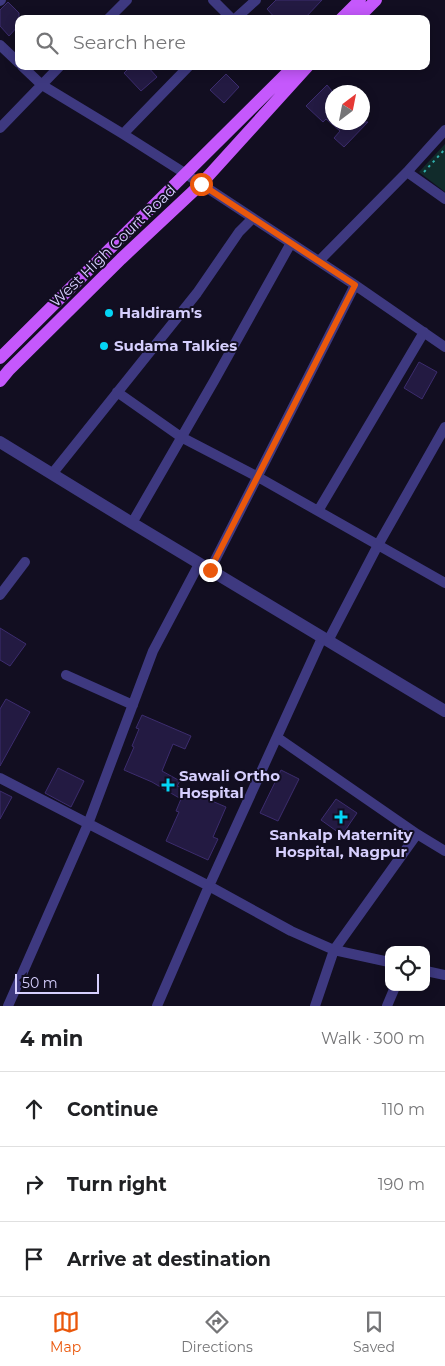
<!DOCTYPE html>
<meta charset="utf-8">
<style>
body{margin:0;font-family:Montserrat,sans-serif;background:#f2f2f2;color:#202124}
.controls{position:absolute;right:15px;bottom:15px;display:grid;overflow:hidden;border-radius:10px;box-shadow:0 2px 12px #0003}
.controls button{width:45px;height:45px;display:grid;place-items:center;padding:0;border:0;border-bottom:1px solid #e0e0e0;background:#fff;color:#202124;font:25px sans-serif}
.compass{position:absolute;left:325px;top:85px;width:45px;height:45px;border-radius:50%;background:#fff;box-shadow:0 2px 12px #0003;rotate:32deg}
.scale{position:absolute;left:15px;bottom:12px;width:84px;box-sizing:border-box;padding-left:5px;border:2px solid #d6cffe;border-top:0;font-size:14px;line-height:18px;white-space:nowrap;color:#d6cffe;-webkit-text-stroke:4px #120e21;paint-order:stroke}
.stop{position:absolute;width:15px;height:15px;margin:-11px;border:4px solid #ea580c;border-radius:50%;background:#fff}
.stop.end{background:#ea580c;border-color:#fff;box-shadow:0 1px 5px #0008}
.list{margin:0;padding:0;list-style:none}
h2{display:flex;justify-content:space-between;align-items:center;height:65px;margin:0;padding:0 20px;font-size:21px}
h2 small{font-size:16px;font-weight:400;color:#757577}
.list li{display:grid;grid-template-columns:32px 1fr auto;gap:15px;align-items:center;box-sizing:border-box;height:75px;padding:0 20px;border-top:1px solid #e0e0e0}
.list b{display:block;font-size:19px;white-space:nowrap}
.list em{font-size:16px;font-style:normal;color:#757577}
.icon{flex:none;width:28px;height:28px;fill:none;stroke:currentColor;stroke-width:2;stroke-linecap:round;stroke-linejoin:round}
.map{position:relative;flex:none;width:445px;height:1006px;overflow:hidden}
.search{position:absolute;background:#fff;box-shadow:0 2px 12px #0003;left:15px;right:15px;top:15px;height:55px;display:flex;align-items:center;gap:12px;box-sizing:border-box;padding:0 18px;border-radius:10px;color:#757577;font-size:19px}
.sheet{height:290px;background:#fff}
nav{display:flex;justify-content:space-around;align-items:center;box-sizing:border-box;height:70px;border-top:1px solid #e0e0e0;background:#fff;font-size:14px;color:#757577}
nav a{display:grid;justify-items:center;gap:2px}
nav .on{color:#ea580c}
.map>svg:first-child{display:block}
</style>
<div class="map">
<svg width="445" height="1006" viewBox="0 0 445 1006">
<rect width="100%" height="100%" fill="#120e21"/>
<path fill="#112b2b" d="M445,144V192L419,172Z"/>
<path fill="#231a42" stroke="#3c2c6e" d="M276,0H322L304,19H276L267,9Z
M8,2L19,13V25L9,36L0,26V10Z
M131,66H147L157,77L141,91L124,73Z
M226,74L239,87L224,103L210,90Z
M327,85L332,91V122H368L344,147L334,138L340,131L326,119L323,122L306,106Z
M419,362L437,372L422,399L404,388Z
M0,628L26,644L10,666L0,660Z
M6,699L30,712L0,766V709Z
M142,715L191,736L185,749L173,744L162,771L180,781L177,786L226,807L213,837L218,839L208,860L166,841L179,812L176,811L181,799L152,782L124,770L134,747L132,746L139,729L136,728Z
M58,768L84,781L71,807L45,793Z
M281,770L299,779L278,821L260,813Z
M0,791L12,797L0,819Z
M336,799L357,813L342,835L321,820Z"/>
<g fill="none" stroke-linecap="round" stroke-linejoin="round">
<path stroke="#30b1ae" stroke-width="2" stroke-dasharray="2.5 4" stroke-linecap="butt" d="M424,172L445,149"/>
<path stroke="#3e3980" stroke-width="10" d="M213,0L232,19
M0,1L1,0
M108,19L127,0
M235,19L256,0
M0,45L19,63
M22,66L42,85L123,134L186,174L355,285L445,347
M0,128L60,66
M123,134L189,66
M407,172L445,199
M319,261L407,172L445,130
M117,392L181,437L258,477L445,583
M52,474L197,293L239,232L253,218
M318,511L424,332
M132,523L214,381L291,243
M210,570L355,285
M0,595L25,562
M328,641L378,545L445,427
M66,675L133,705
M278,738L417,834L445,851
M0,778L209,886L291,931L334,950L389,962
M426,971L445,975
M8,1006L88,824L153,651L199,564
M157,1006L209,886L322,638
M315,1006L334,950L417,834
M387,1006L395,987"/>
<path stroke="#3e3980" stroke-width="12" d="M0,442L132,523L445,711"/>
<path stroke="#c558fc" stroke-width="12" d="M341,19L360,0
M357,19L376,0
M0,358L294,66
M0,381L9,370L121,259L201,184L308,66"/>
</g>
<g fill="none" stroke-linecap="round" stroke-linejoin="round">
<path stroke="#ea580c" stroke-width="6" d="M201,184L355,285L210,570"/>
</g>
<g fill="#04d5f5" stroke="#120e21" stroke-width="2">
<circle cx="109" cy="313" r="5"/>
<circle cx="104" cy="346" r="5"/>
<path d="M165.5 777.5h5v5h5v5h-5v5h-5v-5h-5v-5h5z"/>
<path d="M338.5 809.5h5v5h5v5h-5v5h-5v-5h-5v-5h5z"/>
</g>
<g text-anchor="middle" stroke-width="4" stroke-linejoin="round" paint-order="stroke">
<g font-size="15" fill="#d6cffe" stroke="#120e21">
<text transform="translate(113 246) rotate(-44)" y="5">West High Court Road</text>
</g>
<g font-size="15" font-weight="bold" fill="#d6cffe" stroke="#120e21" text-anchor="start">
<text x="119" y="318">Haldiram's</text>
<text x="114" y="351">Sudama Talkies</text>
<text x="179" y="781">Sawali Ortho<tspan x="179" dy="17">Hospital</tspan></text>
<text x="341" y="840" text-anchor="middle">Sankalp Maternity<tspan x="341" dy="17">Hospital, Nagpur</tspan></text>
</g>
</g>
</svg>
<div class="controls">
<button><svg class="icon" aria-label="locate" viewBox="0 0 24 24"><circle cx="12" cy="12" r="6"/><path d="M12 2v4M12 18v4M2 12h4M18 12h4"/></svg></button>
</div>
<svg class="compass" viewBox="-18 -18 36 36"><path d="M0-13l5 13h-10z" fill="#e53935"/><path d="M0 13l5-13h-10z" fill="#757577"/></svg>
<div class="scale">50 m</div>
<div class="stop" style="left:201px;top:184px"></div>
<div class="stop end" style="left:210px;top:570px"></div>
<div class="search"><svg class="icon" aria-label="search" viewBox="0 0 24 24"><circle cx="10" cy="10" r="6"/><path d="M15 15l6 6"/></svg>Search here</div>
</div>
<section class="sheet">
<h2>4 min<small>Walk · 300 m</small></h2>
<ul class="list">
<li><svg class="icon" aria-label="ahead" viewBox="0 0 24 24"><path d="M12 20V5M6 11l6-6 6 6"/></svg><div><b>Continue</b></div><em>110 m</em></li>
<li><svg class="icon" aria-label="right" viewBox="0 0 24 24"><path d="M7 20v-9h11M14 6l5 5-5 5"/></svg><div><b>Turn right</b></div><em>190 m</em></li>
<li><svg class="icon" aria-label="arrive" viewBox="0 0 24 24"><path d="M6 21V4h12l-3 4 3 4H6"/></svg><div><b>Arrive at destination</b></div></li>
</ul>
</section>
<nav>
<a class="on"><svg class="icon" aria-label="map" viewBox="0 0 24 24"><path d="M3 6l6-2 6 2 6-2v14l-6 2-6-2-6 2zM9 4v14M15 6v14"/></svg>Map</a>
<a><svg class="icon" aria-label="directions" viewBox="0 0 24 24"><path d="M12 3l9 9-9 9-9-9zM9 14v-3h6M13 9l2 2-2 2"/></svg>Directions</a>
<a><svg class="icon" aria-label="saved" viewBox="0 0 24 24"><path d="M7 4h10v16l-5-4-5 4z"/></svg>Saved</a>
</nav>
